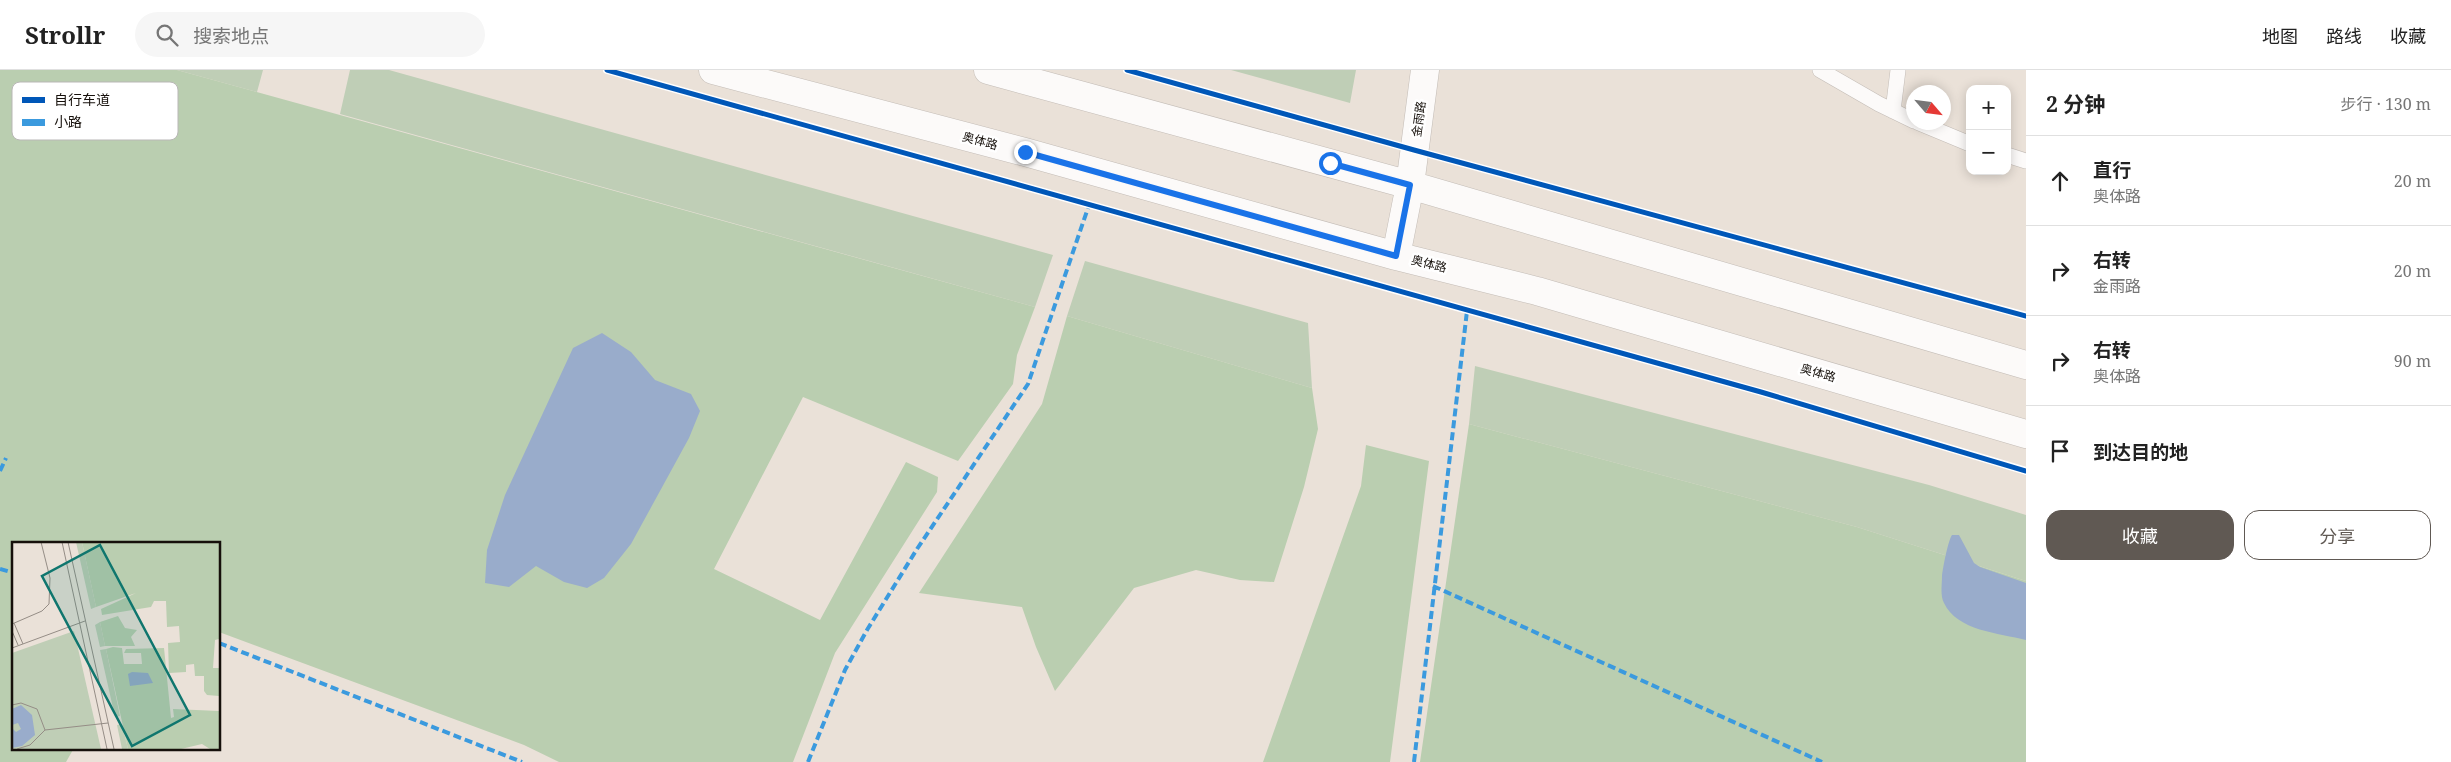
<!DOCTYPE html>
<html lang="zh">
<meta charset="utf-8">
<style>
body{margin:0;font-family:"Noto Serif","Noto Sans SC",serif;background:#f6f6f6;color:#222}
.controls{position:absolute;right:15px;top:15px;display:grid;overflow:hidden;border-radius:10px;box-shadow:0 2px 12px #0003}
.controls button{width:45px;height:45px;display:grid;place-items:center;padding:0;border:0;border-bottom:1px solid #e0e0e0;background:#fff;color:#222;font:25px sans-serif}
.compass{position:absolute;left:1906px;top:15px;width:45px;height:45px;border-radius:50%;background:#fff;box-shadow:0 2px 12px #0003;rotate:118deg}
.stop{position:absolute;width:15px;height:15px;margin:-11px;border:4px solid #1a73e8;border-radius:50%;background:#fff}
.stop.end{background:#1a73e8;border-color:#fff;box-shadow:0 1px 5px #0008}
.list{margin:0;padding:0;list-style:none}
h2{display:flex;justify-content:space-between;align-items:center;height:65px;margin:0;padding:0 20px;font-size:21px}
h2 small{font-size:16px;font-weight:400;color:#767676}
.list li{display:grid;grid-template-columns:32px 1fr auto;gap:15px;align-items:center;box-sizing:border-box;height:90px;padding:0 20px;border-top:1px solid #e0e0e0}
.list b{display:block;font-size:19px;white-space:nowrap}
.list p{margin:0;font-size:16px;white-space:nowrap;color:#767676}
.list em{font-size:16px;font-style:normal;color:#767676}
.actions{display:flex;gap:10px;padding:15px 20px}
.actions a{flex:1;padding:11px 0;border:1px solid #605953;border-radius:15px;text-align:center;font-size:18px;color:#605953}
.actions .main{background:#605953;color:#fff}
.icon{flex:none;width:28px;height:28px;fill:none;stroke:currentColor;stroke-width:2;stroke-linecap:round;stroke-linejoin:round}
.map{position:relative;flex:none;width:2026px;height:692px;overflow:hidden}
header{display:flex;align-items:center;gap:30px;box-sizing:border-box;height:70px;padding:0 25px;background:#fff;border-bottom:1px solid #e0e0e0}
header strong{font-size:24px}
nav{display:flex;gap:28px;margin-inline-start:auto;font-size:18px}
.search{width:350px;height:45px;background:#f6f6f6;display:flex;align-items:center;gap:12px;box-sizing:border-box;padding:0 18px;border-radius:28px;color:#767676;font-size:19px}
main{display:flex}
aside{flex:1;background:#fff}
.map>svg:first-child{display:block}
</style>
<header>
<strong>Strollr</strong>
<div class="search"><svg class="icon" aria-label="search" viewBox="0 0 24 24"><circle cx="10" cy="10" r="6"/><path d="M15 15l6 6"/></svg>搜索地点</div>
<nav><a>地图</a><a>路线</a><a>收藏</a></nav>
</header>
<main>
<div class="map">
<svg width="2026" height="692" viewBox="0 0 2026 692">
<rect width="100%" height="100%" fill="#eae1d8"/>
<path fill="#bfceb6" d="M177,0H263L257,22Z
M350,0H389L1053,185L1035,237L340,44Z
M1231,0H1356L1350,33Z
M1085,191L1308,253L1312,318L1067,246Z
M1475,296L1929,415L2026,445V511L1857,457L1469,354Z"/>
<path fill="#baceb0" d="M0,0H177L1035,237L1017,285L1013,314L958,391L803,327L714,499L820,550L906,392L938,407L937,422L835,583L793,692H559L524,675L219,562V473H14V678H74L66,692H0Z
M1067,246L1312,318L1318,359L1304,417L1274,512L1240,510L1196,500L1134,518L1055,621L1036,577L1022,537L919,523L1042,334Z
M1469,354L1857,457L2026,511V692H1420Z
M1366,375L1429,391L1390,692H1263L1361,416Z"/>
<path fill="#99accb" d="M602,263L631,282L655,310L691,324L700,341L689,368L631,474L604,508L587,518L564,512L536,496L509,517L485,513L487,480L505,425L573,278Z
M1952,465H1959L1974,493L1980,497L2026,513V570C1999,563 1957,561 1944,533C1940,526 1942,514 1942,506C1943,497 1948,471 1952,465Z"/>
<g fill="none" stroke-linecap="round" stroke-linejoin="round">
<g stroke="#c3bcb6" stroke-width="16">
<path id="lane" d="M1820,0L1879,34L1914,51
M1893,41L1898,0
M1917,52L1970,74
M2007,85L2026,91"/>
</g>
<g stroke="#c3bcb6" stroke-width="29">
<path id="secondary" d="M713,0L1025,82L1396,186L1537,221L2026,364
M988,0L1410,115L2026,295
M1396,186L1410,115L1425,0"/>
</g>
<use href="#lane" stroke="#fcfaf9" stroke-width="15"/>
<use href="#secondary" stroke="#fcfaf9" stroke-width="28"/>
<path stroke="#3b9ade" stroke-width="4" stroke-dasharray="8 4" stroke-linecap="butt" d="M0,401L6,388
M0,499L14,503
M1433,516L1822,692
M219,573L522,692
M808,692L845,600L867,560L917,479L1028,314L1089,135
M1414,692L1467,241"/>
<g stroke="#fff" stroke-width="8">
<path id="cycleway" d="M607,0L1761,322L2026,401
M1127,0L1414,80L2026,246"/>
</g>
<use href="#cycleway" stroke="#0057b8" stroke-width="5"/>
</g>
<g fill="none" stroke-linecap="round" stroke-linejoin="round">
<path stroke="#1a73e8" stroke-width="6" d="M1025,82L1396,186L1410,115L1330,93"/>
</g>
<g text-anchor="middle" stroke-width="5" stroke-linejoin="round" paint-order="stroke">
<g font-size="12" fill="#16100b" stroke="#fff">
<text transform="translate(1419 49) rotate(-82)" y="4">金雨路</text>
<text transform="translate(980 71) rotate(15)" y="4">奥体路</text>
<text transform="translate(1429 194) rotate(14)" y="4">奥体路</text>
<text transform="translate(1818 303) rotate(16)" y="4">奥体路</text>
</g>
</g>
<g transform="translate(12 472)">
<rect width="208" height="208" fill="#eae1d8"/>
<path d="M64,0H70L84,65L79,67ZM88,80L93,104L88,105L83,83ZM62,89L89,207H0V111ZM94,107L108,174L103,175L88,108ZM110,182L116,207H110L105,183Z" fill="#bfceb6"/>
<path d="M70,0H207V97L203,98L201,126H207V154L195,153L192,149V134H183L182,122L174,123V130L157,131L156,101L168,100L167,84L155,85L154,59H142L139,65L90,73L89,67L124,51L84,65ZM106,74L113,86L125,88L119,95L123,104H93L88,80ZM101,105L110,106L112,122H130L129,111H112L114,107L152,106L159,176L162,175L161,167L207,169V207H198L190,202L169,207H116L94,107Z" fill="#baceb0"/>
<path d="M120,130L136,131L141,141L118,144L116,132ZM9,163L20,173L23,193L10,204L0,206V186L4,190L9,187L6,181L0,183V167Z" fill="#99accb"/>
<path fill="none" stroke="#958d86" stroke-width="1" d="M50,0L95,207M56,0L102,207M2,81L11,102M0,82L30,69L37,62L38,36L29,0M0,89L6,103M0,106L73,79M0,163L9,161L25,167L33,188L96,181M5,207L18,203L33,188"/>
<path fill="#0f766e" fill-opacity="0.15" stroke="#0f766e" stroke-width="2.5" d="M88,3L178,173L120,204L30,34Z"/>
<rect width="208" height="208" fill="none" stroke="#16100b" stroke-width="2.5"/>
</g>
<rect x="12" y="12" width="166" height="58" rx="8" fill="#fff" stroke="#b9b7b6" stroke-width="1"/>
<rect x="22" y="27" width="23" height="6" fill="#0057b8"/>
<rect x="22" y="49" width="23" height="7" fill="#3b9ade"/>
<g font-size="14" fill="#16100b">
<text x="54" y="35">自行车道</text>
<text x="54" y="57">小路</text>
</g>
</svg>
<div class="controls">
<button>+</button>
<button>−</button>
</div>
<svg class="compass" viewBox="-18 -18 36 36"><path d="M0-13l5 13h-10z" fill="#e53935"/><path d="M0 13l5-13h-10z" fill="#767676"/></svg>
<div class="stop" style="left:1330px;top:93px"></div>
<div class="stop end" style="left:1025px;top:82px"></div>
</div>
<aside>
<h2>2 分钟<small>步行 · 130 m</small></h2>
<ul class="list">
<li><svg class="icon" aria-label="ahead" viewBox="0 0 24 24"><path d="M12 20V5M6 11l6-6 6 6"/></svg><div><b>直行</b><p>奥体路</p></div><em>20 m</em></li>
<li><svg class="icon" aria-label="right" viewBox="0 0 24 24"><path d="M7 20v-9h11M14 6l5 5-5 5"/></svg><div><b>右转</b><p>金雨路</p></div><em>20 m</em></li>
<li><svg class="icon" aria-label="right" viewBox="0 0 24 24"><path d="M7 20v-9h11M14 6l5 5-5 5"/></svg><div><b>右转</b><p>奥体路</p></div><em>90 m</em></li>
<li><svg class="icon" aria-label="arrive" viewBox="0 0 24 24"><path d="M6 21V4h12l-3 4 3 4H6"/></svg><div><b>到达目的地</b></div></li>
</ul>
<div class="actions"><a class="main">收藏</a><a>分享</a></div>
</aside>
</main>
